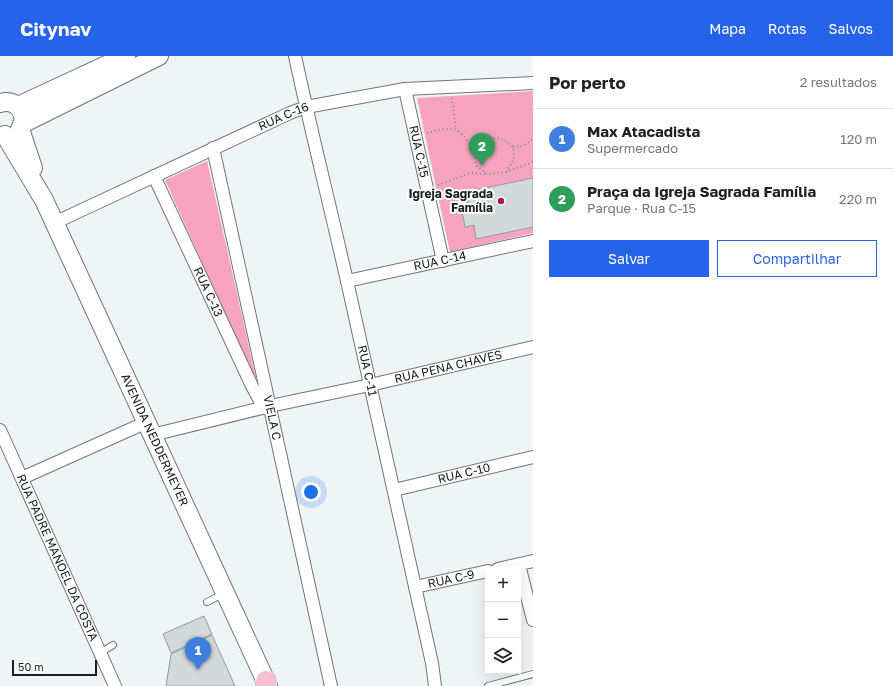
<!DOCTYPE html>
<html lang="pt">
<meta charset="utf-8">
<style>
body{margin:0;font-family:"Golos Text",sans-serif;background:#f6f6f6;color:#222}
.controls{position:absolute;right:12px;bottom:12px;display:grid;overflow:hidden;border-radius:0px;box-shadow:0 4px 16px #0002}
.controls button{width:36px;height:36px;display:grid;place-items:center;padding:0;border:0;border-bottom:1px solid #e0e0e0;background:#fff;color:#222;font:20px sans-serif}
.scale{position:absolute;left:12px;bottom:10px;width:85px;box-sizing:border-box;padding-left:4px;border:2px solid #1a1c1d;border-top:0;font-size:11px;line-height:14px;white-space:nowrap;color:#1a1c1d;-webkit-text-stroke:3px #fff;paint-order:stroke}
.you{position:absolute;left:311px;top:436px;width:14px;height:14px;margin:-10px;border:3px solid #fff;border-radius:50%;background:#1a73e8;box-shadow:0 0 0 6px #1a73e833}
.badge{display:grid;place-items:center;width:26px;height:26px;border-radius:50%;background:#2563eb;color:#fff;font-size:13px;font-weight:700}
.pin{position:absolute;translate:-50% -33px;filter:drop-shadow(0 1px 2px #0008)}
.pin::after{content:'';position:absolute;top:21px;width:14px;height:12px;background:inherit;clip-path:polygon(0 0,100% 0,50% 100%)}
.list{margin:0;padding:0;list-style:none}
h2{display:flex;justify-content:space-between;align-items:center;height:52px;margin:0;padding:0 16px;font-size:17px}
h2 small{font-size:13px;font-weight:400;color:#767676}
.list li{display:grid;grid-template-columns:26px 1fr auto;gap:12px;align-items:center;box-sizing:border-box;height:60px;padding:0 16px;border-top:1px solid #e0e0e0}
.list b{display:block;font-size:15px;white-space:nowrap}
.list p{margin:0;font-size:13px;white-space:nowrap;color:#767676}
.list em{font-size:13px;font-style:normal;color:#767676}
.actions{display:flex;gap:8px;padding:12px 16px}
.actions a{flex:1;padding:9px 0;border:1px solid #2563eb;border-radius:0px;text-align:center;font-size:14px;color:#2563eb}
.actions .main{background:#2563eb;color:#fff}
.icon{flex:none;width:22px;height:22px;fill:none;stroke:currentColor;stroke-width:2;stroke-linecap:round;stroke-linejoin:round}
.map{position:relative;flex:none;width:533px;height:630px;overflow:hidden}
header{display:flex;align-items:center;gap:24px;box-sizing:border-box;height:56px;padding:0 20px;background:#2563eb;color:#fff}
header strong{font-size:19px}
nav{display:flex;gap:22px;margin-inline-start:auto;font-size:14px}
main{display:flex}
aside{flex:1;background:#fff}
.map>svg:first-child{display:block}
</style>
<header>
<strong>Citynav</strong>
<nav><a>Mapa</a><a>Rotas</a><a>Salvos</a></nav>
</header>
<main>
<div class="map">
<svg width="533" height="630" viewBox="0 0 533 630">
<rect width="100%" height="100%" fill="#eff4f7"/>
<path fill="#f5a3bf" d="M533,35V177L450,196L417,42Z
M207,105L258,331L165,124Z"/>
<path fill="#d3d8db" stroke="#969a9e" d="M533,122V171L476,183L474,169L465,171L462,155L470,154L466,136Z
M204,560L212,578L171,597L163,578Z
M212,579L235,630H166L171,598Z"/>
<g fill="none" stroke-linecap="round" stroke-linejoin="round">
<g stroke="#727679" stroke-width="8">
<path id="lane" d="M207,546L223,538
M100,597L113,589
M488,630L533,618"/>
</g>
<g stroke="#727679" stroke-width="14">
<g id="street">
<path id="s1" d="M295,0C311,75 330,150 347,225C376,352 403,480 432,607L435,630"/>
<path id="s2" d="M405,33L443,205"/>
<path id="s3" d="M213,92L331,630"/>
<path id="s4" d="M154,120L252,330L264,352"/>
<path id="s5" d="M54,167L290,57L306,51L405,33L533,27"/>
<path id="s6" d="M347,225L533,185"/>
<path id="s7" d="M0,374L115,630"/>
<path id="s8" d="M152,379L270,350L370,329L533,291"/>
<path d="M22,422L147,366"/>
<path id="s9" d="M394,434L533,401"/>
<path d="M519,509L533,564"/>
<path d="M498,513L533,505"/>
<path id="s10" d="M415,531L488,515"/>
</g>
</g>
<g stroke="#727679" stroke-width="20">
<g id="secondary">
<path d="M0,47C11,44 21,49 23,60"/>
<path d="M18,50L126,0"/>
<path d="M22,68L159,0"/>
<path d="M20,73L33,112"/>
<path id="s11" d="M5,79L44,144L268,630"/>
</g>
</g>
<g stroke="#cdcdcd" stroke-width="22">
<path id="primary" d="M266,630V625"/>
</g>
<path stroke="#85888a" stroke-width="2" stroke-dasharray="1 3" stroke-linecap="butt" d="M452,42L456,74
M427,77C435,75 448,71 456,74C463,77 471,90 475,96
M513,91L523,90L533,83
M506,116L514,103L513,91C500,80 497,81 482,85L475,96L476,109L487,118L506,116L533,106
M438,129L471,117L485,118"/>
<use href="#lane" stroke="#fff" stroke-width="6"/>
<use href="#street" stroke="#fff" stroke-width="12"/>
<use href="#secondary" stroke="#fff" stroke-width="18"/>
<use href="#primary" stroke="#f8bed3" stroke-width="20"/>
</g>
<circle fill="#a5195e" stroke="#fff" stroke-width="1.5" cx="501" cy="145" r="4"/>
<g text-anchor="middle" stroke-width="4" stroke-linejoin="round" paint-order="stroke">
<g font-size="12" fill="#1a1c1d" stroke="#fff">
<text dy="4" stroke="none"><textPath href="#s5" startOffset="253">RUA C-16</textPath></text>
<text dy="4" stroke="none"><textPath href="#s2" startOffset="64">RUA C-15</textPath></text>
<text dy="4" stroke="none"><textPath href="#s6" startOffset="95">RUA C-14</textPath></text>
<text dy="4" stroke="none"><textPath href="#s4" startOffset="128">RUA C-13</textPath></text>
<text dy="4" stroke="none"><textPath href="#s8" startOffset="304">RUA PENA CHAVES</textPath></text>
<text dy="4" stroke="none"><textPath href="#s1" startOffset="323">RUA C-11</textPath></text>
<text dy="4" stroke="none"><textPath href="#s3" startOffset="276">VIELA C</textPath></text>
<text dy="4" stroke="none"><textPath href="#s11" startOffset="340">AVENIDA NEDDERMEYER</textPath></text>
<text dy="4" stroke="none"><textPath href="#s9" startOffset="72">RUA C-10</textPath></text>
<text dy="4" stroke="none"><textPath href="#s7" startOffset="140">RUA PADRE MANOEL DA COSTA</textPath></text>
<text dy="4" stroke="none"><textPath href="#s10" startOffset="37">RUA C-9</textPath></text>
</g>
<g font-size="12" font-weight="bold" fill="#1a1c1d" stroke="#fff" text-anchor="end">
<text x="493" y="142">Igreja Sagrada<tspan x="493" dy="14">Família</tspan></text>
</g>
</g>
</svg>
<div class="controls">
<button>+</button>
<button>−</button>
<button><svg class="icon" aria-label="layers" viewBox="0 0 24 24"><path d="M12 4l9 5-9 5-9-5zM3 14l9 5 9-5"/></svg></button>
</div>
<div class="scale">50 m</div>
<div class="you"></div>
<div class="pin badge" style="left:198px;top:614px;background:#3f7fe0">1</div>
<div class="pin badge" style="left:482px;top:110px;background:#2e9e5b">2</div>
</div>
<aside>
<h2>Por perto<small>2 resultados</small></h2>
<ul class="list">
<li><span class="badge" style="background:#3f7fe0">1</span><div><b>Max Atacadista</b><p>Supermercado</p></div><em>120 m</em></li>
<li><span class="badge" style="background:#2e9e5b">2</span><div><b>Praça da Igreja Sagrada Família</b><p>Parque · Rua C-15</p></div><em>220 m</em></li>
</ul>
<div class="actions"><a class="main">Salvar</a><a>Compartilhar</a></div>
</aside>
</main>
